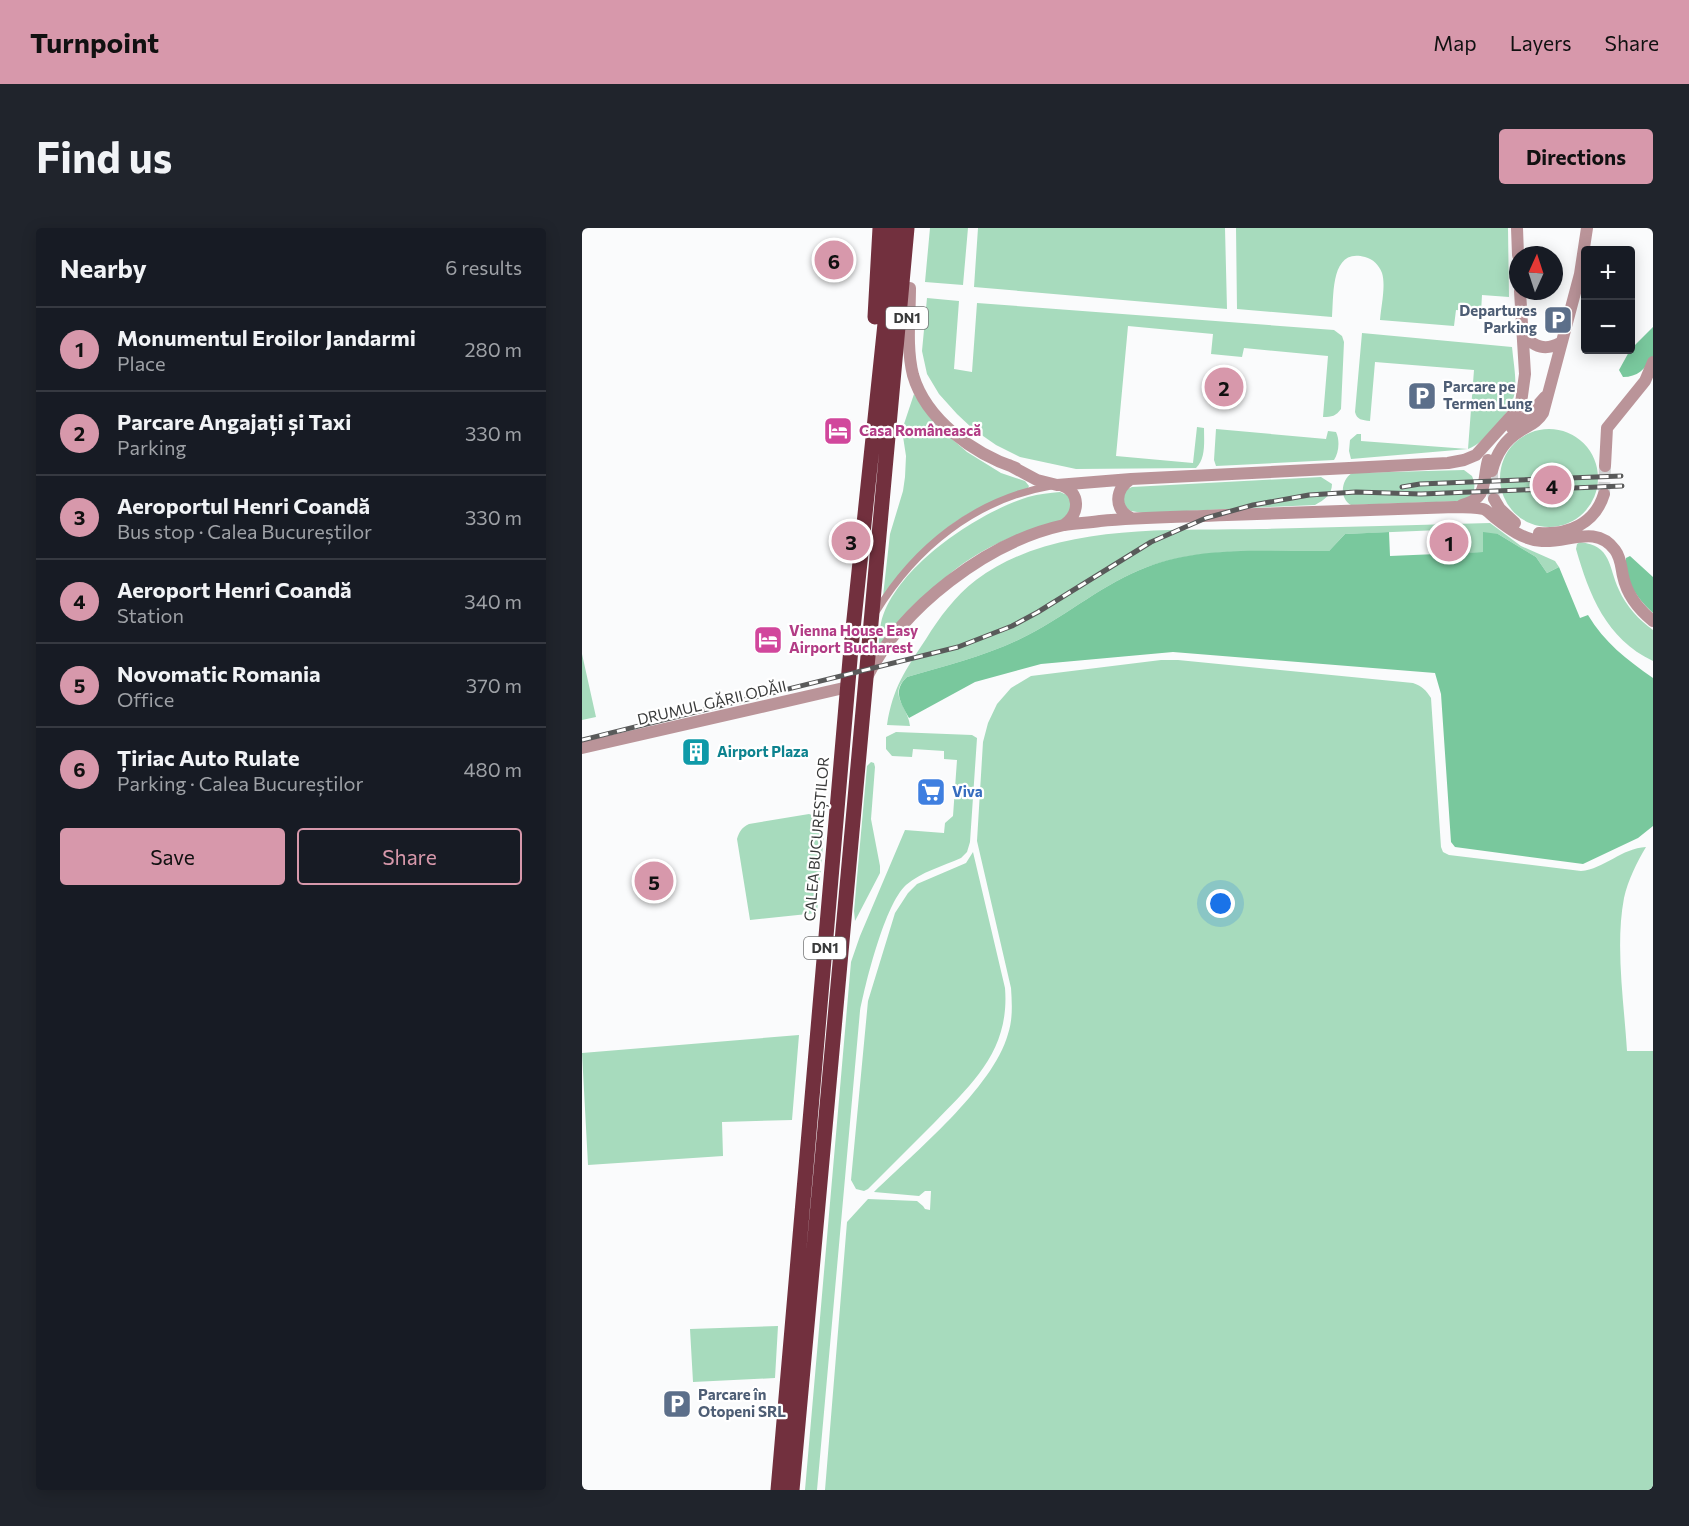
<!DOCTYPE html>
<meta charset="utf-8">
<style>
body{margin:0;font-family:Commissioner,sans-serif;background:#20242c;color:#f1f3f6}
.controls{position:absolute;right:18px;top:18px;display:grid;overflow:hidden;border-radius:6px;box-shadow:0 3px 15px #0003}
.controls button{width:54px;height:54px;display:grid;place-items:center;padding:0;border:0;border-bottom:2px solid #363941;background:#171b24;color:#f1f3f6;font:30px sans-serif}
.compass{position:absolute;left:927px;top:18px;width:54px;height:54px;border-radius:50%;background:#171b24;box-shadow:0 3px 15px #0003;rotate:3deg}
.you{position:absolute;left:639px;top:676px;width:21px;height:21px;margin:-15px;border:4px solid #fff;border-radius:50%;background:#1a73e8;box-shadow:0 0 0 9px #1a73e833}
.badge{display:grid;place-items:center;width:39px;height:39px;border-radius:50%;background:#d798ab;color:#111;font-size:20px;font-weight:700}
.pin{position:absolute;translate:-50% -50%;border:3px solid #fff;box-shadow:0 2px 6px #0006}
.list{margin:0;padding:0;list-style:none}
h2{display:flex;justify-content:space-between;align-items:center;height:78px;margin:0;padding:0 24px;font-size:26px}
h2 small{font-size:20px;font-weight:400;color:#9ea1a6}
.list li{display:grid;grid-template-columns:39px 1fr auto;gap:18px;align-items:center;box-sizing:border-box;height:84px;padding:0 24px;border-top:2px solid #363941}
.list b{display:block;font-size:22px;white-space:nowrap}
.list p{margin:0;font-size:20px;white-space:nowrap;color:#9ea1a6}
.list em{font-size:20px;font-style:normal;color:#9ea1a6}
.actions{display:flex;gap:12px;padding:18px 24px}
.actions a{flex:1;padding:14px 0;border:2px solid #d798ab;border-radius:6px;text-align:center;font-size:21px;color:#d798ab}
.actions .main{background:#d798ab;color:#111}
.map{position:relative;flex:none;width:1071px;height:1262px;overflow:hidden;border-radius:6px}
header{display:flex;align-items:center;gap:36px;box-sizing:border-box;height:84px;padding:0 30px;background:#d798ab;color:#111}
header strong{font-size:28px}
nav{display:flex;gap:33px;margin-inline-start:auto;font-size:21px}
.intro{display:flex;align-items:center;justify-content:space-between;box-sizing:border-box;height:144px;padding:0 36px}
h1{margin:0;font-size:42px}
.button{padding:15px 27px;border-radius:6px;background:#d798ab;color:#111;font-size:21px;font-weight:700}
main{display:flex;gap:36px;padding:0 36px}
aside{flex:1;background:#171b24;border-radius:6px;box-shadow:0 3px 15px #0003}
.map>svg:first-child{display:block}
</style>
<header>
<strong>Turnpoint</strong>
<nav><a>Map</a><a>Layers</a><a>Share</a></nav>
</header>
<div class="intro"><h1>Find us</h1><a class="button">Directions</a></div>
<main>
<aside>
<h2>Nearby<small>6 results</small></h2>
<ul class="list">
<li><span class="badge">1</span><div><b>Monumentul Eroilor Jandarmi</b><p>Place</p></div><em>280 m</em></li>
<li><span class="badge">2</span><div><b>Parcare Angajați și Taxi</b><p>Parking</p></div><em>330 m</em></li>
<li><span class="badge">3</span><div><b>Aeroportul Henri Coandă</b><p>Bus stop · Calea Bucureștilor</p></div><em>330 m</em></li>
<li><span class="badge">4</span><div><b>Aeroport Henri Coandă</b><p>Station</p></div><em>340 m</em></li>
<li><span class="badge">5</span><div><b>Novomatic Romania</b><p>Office</p></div><em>370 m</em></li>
<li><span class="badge">6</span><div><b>Țiriac Auto Rulate</b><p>Parking · Calea Bucureștilor</p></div><em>480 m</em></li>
</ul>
<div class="actions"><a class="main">Save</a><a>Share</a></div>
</aside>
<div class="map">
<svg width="1071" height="1262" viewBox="0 0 1071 1262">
<rect width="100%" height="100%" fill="#fafbfc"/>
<path fill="#a7dbbd" d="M348,0H386L381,57L343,54Z
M396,0H643L645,81L392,59Z
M654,0H926L927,69L900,67L899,84L874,82L872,98L798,92C799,78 804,58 800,45C797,37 791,31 783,29C748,19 752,68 750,89L655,81Z
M345,70L377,73L372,141L390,144L395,75L752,102L760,108L762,114L759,181C754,188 750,189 741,189L746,128L662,120L660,129L629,126L631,106L546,98L534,228L611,235L615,199L622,200C622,213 624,231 614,240L494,241L438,229L414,217L391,201L375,186L357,166L345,146L340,123Z
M780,105L930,119C934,157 940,171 911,201C903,209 897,217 886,221L769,231L767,223L768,212L775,206H779V213L886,221L892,142L793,134L788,193C780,192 775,192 773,184Z
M332,166L355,198L385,224L419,245L443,253L447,258L446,260C430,267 414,272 399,279C357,299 329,333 301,368L308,306L321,263L323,249L324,228L320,202Z
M918 250a49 49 0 1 1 98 0a49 49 0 1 1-98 0Z
M634,201L744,211L746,203L754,204C758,212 757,225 752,232L634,238L632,232Z
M882,242L890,248C895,260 892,267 882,273L769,277C757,270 759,252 770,245Z
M739,249L750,256C750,267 742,272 733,277L561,285L549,283L543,279L541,268L543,262L550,259Z
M478,264L485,267L492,278L484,291C440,303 400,318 364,349C340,370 319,396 297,419C297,411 297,403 299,395C312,340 395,285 446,269C457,266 468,265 478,264Z
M908,295L939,318L973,333L977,339L965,345L954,329L916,306L901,324L883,325L882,301L763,306L747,323C687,324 623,318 565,339C522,355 487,386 446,407C408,427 365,437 325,449C305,467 326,478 328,498L305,497C311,459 323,443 344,411C357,390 373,368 394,352C471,294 588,303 680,301C756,299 832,297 908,295Z
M998,314C1030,318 1026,338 1037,362C1044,378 1057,392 1071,402V433C1024,411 1007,366 994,321L995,316Z
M0,426L14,489L0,492Z
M579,432H596L831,455C840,458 844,462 849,470L859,619L861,624L867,627L999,643C1022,641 1040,620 1064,619C1055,634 1046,652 1042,670C1033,718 1042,774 1045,823H1071V1262H243L265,994L286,971L335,973L341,978L343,981L348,982L349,963H343L337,968L292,964C332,925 411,860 426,806C431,791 430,775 429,760L395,613L401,514L406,495L415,476L429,460L449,448Z
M314,504L390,507L395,510L388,614L385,624L379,630C361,638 339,644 324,657C303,676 284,753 278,783L235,1262H223L269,734L278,708L323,602L362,605L363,595L371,588L375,532L362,531V523L331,521L330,529L310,528L304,521V509Z
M289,534L292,535L293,539L289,591L298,638V645L273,693L272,683L285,538Z
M227,586C237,589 240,596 242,605L235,685L168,692L155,611C157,604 160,599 167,596Z
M391,624L423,760C428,822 391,855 352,895C330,917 308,939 286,961L282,963L274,961L269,952L286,773L313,685L326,665L335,656L384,635Z
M217,807L210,892L140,894L141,928L6,937L0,825Z
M196,1098L193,1150L111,1154L108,1101Z"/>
<path fill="#79c89d" d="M1071,99V130C1062,141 1056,149 1041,149L1037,142L1048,122Z
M807,304L808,328L901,324V304L916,306L954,329L965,345L977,339L998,390L1006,387C1022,414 1045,432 1071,450V598L1056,610L1001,636L873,619L869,614L859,466L853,445L591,424L459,436L393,454L327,490C319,475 310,463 325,449C365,437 408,427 446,407C487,386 522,355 565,339C622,317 687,324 747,323L763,306Z
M1048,328L1071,349V385C1056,371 1041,352 1044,330Z"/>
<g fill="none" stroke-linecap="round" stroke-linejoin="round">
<path stroke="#d3d4d5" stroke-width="12" stroke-dasharray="12 6" stroke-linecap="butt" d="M910,243V257L912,271
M1022,266L1023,238"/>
<path stroke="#ba9499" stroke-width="7" d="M294,384C333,320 393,271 469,258"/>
<path stroke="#ba9499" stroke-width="12" d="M935,0L936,27
M328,60C328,88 324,119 331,147C344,192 392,226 434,240
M941,108C954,119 963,123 978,115
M930,200L948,186L963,169
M427,237L455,252L475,257L549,251L866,235L882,232L894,227L932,185L939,175L943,146L938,63
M1023,238L1025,200L1063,153L1071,134
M910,243C914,226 923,212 938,203C947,197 955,195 961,185L998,46L1005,0
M549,251C533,261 531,281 549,290
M479,257C499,264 498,286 482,297
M912,271L918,281L933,295
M880,277C907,270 900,254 906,232
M957,305C986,307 1013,296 1022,266
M285,449C320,379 405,314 482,297C493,295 506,295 518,293C560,289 603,289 645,287C721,284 797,281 873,279C882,279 892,279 901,281C905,282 908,286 912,289C926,300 941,312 960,313C986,315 1014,296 1033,322C1039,330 1039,339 1041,348C1045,367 1056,381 1071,393
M0,520L266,459"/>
<path stroke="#72303e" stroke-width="15" d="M293,89L298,0
M196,1262L269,420L313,0
M210,1262L325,0"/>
<g stroke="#595a5a" stroke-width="5">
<path id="rail" d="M820,259L838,256L1039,248
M0,512L376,419L430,398L456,384L569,314L624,290L671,277L727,267L774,264L839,266L1040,258"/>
</g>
<use href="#rail" stroke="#fff" stroke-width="3" stroke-dasharray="9" stroke-linecap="butt"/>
</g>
<defs>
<g id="parking-square" transform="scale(1.5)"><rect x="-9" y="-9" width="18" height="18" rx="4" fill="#5c6f8a" stroke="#fff"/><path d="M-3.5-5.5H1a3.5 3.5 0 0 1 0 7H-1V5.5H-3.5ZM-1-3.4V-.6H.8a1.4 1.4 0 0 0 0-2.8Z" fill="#fff"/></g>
<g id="hotel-square" transform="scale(1.5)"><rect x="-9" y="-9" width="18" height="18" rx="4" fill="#d1479c" stroke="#fff"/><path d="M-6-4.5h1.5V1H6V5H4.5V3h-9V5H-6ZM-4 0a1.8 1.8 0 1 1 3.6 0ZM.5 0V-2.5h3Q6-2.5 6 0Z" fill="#fff"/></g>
<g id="building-square" transform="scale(1.5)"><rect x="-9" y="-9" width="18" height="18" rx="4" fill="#0f9aa8" stroke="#fff"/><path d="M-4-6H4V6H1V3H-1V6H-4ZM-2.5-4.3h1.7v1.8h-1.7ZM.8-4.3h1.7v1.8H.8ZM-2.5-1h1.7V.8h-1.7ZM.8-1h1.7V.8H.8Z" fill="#fff"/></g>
<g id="supermarket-square" transform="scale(1.5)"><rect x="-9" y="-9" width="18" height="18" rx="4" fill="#3f7fe0" stroke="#fff"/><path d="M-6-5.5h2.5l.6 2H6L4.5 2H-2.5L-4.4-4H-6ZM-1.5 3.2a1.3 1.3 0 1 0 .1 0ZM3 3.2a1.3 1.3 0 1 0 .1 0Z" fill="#fff"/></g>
</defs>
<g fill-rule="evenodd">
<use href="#parking-square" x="976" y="92"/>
<use href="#parking-square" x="840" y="168"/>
<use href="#hotel-square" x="256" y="203"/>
<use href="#hotel-square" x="186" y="412"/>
<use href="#building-square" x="114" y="524"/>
<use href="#supermarket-square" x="349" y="564"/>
<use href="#parking-square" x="95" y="1176"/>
</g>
<g text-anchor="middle" stroke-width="4.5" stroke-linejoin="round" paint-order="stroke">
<g fill="#fff" stroke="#747575" stroke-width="1.5">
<rect x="304" y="79" width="42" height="22" rx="4.5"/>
<rect x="222" y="709" width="42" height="22" rx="4.5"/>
</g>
<g font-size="14" font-weight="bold" fill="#393a3a">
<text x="325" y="95">DN1</text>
<text x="243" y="725">DN1</text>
</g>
<g font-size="15" font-weight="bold" fill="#4e5e75" stroke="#fff" text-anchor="start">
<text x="955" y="88" text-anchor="end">Departures<tspan x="955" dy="17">Parking</tspan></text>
<text x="861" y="164">Parcare pe<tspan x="861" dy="17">Termen Lung</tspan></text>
<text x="116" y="1172">Parcare în<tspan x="116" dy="17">Otopeni SRL</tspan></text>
</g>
<g font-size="15" font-weight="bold" fill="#b23c85" stroke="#fff" text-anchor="start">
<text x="277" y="208">Casa Românească</text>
<text x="207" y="408">Vienna House Easy<tspan x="207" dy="17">Airport Bucharest</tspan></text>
</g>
<g font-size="15" fill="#393a3a" stroke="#fff">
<text transform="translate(130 475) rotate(-13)" y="5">DRUMUL GĂRII ODĂII</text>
<text transform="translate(235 611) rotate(-85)" y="5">CALEA BUCUREȘTILOR</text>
</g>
<g font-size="15" font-weight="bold" fill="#0d838f" stroke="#fff" text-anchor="start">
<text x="135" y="529">Airport Plaza</text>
</g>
<g font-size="15" font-weight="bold" fill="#366cbe" stroke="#fff" text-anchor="start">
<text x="370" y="569">Viva</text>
</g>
</g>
</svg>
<div class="controls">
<button>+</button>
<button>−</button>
</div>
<svg class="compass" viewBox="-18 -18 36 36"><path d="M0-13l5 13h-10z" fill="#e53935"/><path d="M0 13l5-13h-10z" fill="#9ea1a6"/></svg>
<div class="you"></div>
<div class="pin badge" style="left:867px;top:314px">1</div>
<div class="pin badge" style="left:642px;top:159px">2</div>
<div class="pin badge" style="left:269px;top:313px">3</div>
<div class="pin badge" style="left:970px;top:257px">4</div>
<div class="pin badge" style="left:72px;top:653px">5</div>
<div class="pin badge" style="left:252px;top:32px">6</div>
</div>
</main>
